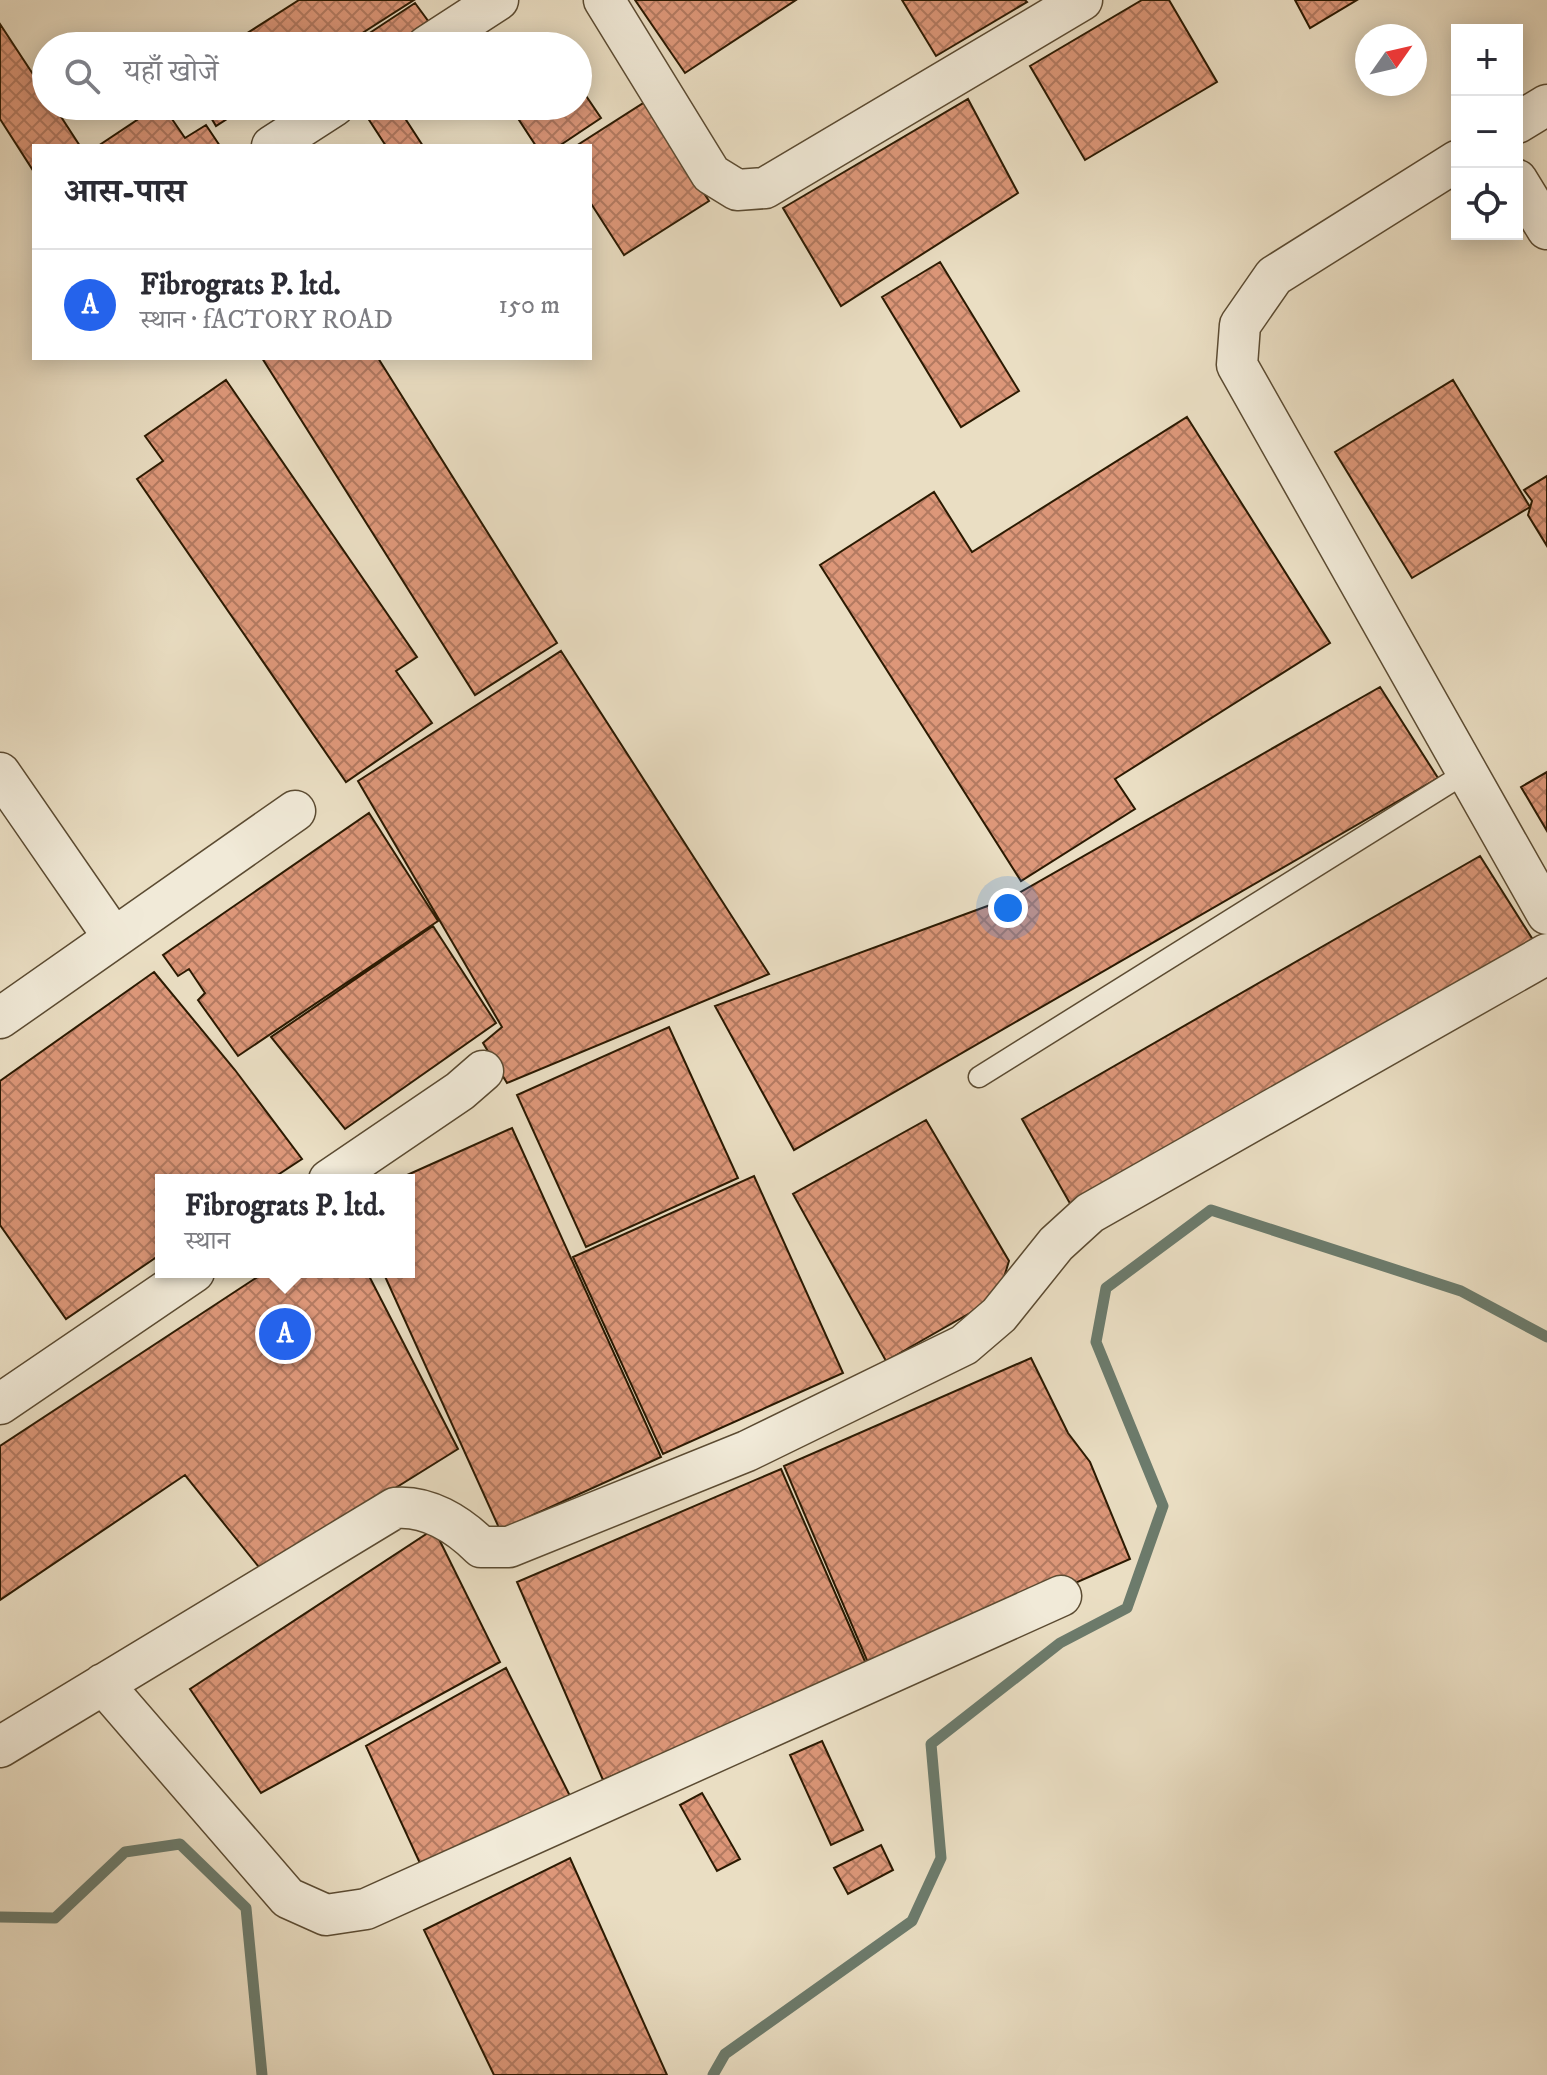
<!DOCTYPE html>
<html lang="hi">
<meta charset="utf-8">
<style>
body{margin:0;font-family:"IM FELL DW Pica","Noto Serif Devanagari",serif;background:#f2f2f3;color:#2b2b33}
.controls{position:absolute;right:24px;top:24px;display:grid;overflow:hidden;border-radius:0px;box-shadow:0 4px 20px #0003}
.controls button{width:72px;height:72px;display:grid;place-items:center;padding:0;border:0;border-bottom:2px solid #e1e1e2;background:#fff;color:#2b2b33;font:40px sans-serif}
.compass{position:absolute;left:1355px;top:24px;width:72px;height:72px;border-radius:50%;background:#fff;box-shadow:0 4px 20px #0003;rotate:56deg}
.you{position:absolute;left:1008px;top:908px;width:28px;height:28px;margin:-20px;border:6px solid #fff;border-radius:50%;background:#1a73e8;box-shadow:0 0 0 12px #1a73e833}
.badge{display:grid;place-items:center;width:52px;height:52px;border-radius:50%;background:#2563eb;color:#fff;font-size:26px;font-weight:700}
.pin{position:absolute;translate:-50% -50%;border:4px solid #fff;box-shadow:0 2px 8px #0006}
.popup{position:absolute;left:155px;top:1174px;width:260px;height:104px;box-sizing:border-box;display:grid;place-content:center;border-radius:0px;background:#fff;filter:drop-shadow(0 2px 6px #0005);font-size:26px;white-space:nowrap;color:#7c7c81}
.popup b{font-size:30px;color:#2b2b33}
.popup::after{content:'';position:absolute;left:50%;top:100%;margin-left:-16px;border:16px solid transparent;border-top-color:#fff}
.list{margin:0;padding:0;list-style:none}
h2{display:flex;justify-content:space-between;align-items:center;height:104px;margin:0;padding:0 32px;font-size:34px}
h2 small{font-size:26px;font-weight:400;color:#7c7c81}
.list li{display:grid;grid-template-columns:52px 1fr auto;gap:24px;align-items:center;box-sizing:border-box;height:112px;padding:0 32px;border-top:2px solid #e1e1e2}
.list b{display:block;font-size:30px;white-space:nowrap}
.list p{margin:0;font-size:26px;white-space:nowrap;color:#7c7c81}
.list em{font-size:26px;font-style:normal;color:#7c7c81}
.icon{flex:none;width:44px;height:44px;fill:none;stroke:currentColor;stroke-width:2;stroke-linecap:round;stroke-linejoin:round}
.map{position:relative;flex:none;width:1547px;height:2075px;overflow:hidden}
.search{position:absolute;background:#fff;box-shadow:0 4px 20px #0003;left:32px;top:32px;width:560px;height:88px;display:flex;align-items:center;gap:20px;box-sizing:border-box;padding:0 28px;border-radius:44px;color:#7c7c81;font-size:30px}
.panel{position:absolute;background:#fff;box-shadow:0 4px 20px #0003;left:32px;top:144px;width:560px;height:216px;border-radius:0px}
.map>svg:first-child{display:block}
</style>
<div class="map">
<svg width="1547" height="2075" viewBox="0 0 1547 2075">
<defs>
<pattern id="building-cross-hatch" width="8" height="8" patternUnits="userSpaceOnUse" patternTransform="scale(2)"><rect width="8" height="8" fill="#dd9779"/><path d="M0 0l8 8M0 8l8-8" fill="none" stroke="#b37a61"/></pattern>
</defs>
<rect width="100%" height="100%" fill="#eadec3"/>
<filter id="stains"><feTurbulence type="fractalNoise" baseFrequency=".0025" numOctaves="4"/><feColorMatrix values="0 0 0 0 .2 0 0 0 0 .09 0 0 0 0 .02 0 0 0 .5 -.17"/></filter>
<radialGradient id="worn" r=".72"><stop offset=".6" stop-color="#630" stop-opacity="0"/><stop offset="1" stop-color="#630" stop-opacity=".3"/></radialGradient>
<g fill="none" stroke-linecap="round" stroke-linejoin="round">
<path stroke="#6c7b6c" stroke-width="11" d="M0,1917L55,1918L125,1852L180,1844L246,1908L262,2075
M713,2075L725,2054L912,1921L941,1858L931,1744L1060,1643L1127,1608L1163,1506L1096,1342L1106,1288L1211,1210L1461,1291L1547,1337"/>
</g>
<path fill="url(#building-cross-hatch)" stroke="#2b1a02" stroke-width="2" d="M299,0H414L342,46H227Z
M635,0H796L685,73Z
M902,0H1025L1027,2L936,56Z
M1142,0H1169L1217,82L1085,160L1030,66Z
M1295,0H1357L1310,28Z
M415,3L434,29L407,46H350Z
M0,24L46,94V106H54L80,146H34V172L0,119Z
M578,84L601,118L559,146H536L519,120L541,106H578Z
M968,99L1018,193L841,306L783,208Z
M645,102L709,201L624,255L590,202V146H576Z
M158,106H163L185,138L206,125L220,146H98Z
M204,106H247L216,126Z
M360,106H397L423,146H386Z
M940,262L1019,391L961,427L882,297Z
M262,358H378L557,643L475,695Z
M226,380L417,657L396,671L432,723L346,782L137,479L163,461L145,436Z
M1453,380L1530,507L1412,578L1335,452Z
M1187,417L1330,643L1115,779L1135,809L1021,881L820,565L934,492L972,552Z
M1547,476V546L1528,515L1532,501L1524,490Z
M561,651L769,974L507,1083L483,1043L502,1027L358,781Z
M1380,687L1438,778L794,1150L715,1006L1012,897Z
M1547,772V831L1521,787Z
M369,813L438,921L238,1056L198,1000L205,993L189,969L178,976L163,955Z
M1480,856L1535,943L1072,1207L1022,1119Z
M433,926L496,1023L345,1129L271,1037Z
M154,972L235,1070L302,1159L270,1180H161V1254L66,1319L0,1225V1081Z
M669,1027L738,1178L586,1247L517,1095Z
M926,1120L1009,1261L998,1297L886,1361L793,1194Z
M512,1128L661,1457L500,1530L383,1272H409V1180H396Z
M754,1176L843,1373L663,1454L573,1257Z
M265,1272H367L458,1449L262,1571L185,1475L0,1600V1446Z
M1031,1358L1068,1433L1090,1462L1130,1559L872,1672L784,1466Z
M781,1469L867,1666L603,1780L517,1582Z
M434,1529L500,1662L261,1793L190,1689Z
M506,1668L575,1806L424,1872L366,1746Z
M822,1741L863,1830L831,1845L790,1755Z
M702,1793L740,1859L717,1871L680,1805Z
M881,1845L893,1870L848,1894L834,1868Z
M570,1858L667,2075H494L424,1930Z"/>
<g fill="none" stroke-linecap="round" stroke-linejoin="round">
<g stroke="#5b4b32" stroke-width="23">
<path id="service" d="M979,1077L1467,772"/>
</g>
<g stroke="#5b4b32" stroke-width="43">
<path id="minor" d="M604,0L711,174L737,190L765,188L1082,0
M427,46L498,0
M1517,123L1547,105
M272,146L334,106
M1457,161L1274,276L1240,325L1237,365L1547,914
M1517,180L1547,229
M0,773L114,938
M0,1018L295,811
M329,1180L460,1091L483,1071
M0,1404L194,1272
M103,1684L288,1898L326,1915L366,1909L1061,1596
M0,1747L395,1508C427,1505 458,1524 481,1547H509L747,1451L964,1345L999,1315L1056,1244L1090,1213L1547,954"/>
</g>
<use href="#service" stroke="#f1ead8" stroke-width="20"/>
<use href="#minor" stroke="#f1ead8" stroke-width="40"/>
</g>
<rect width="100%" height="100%" filter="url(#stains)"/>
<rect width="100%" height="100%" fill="url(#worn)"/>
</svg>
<div class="controls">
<button>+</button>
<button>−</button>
<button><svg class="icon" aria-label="locate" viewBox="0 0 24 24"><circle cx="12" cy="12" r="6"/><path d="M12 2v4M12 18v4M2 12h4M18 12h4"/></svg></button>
</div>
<svg class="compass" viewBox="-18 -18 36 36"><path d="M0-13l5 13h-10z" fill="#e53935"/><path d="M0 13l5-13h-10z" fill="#7c7c81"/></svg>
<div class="you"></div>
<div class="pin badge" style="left:285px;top:1334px">A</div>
<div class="popup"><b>Fibrograts P. ltd.</b>स्थान</div>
<div class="search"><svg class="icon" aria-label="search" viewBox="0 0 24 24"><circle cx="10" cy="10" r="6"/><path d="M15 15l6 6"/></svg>यहाँ खोजें</div>
<section class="panel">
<h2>आस-पास<small></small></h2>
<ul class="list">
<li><span class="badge">A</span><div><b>Fibrograts P. ltd.</b><p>स्थान · fACTORY ROAD</p></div><em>150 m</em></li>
</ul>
</section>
</div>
